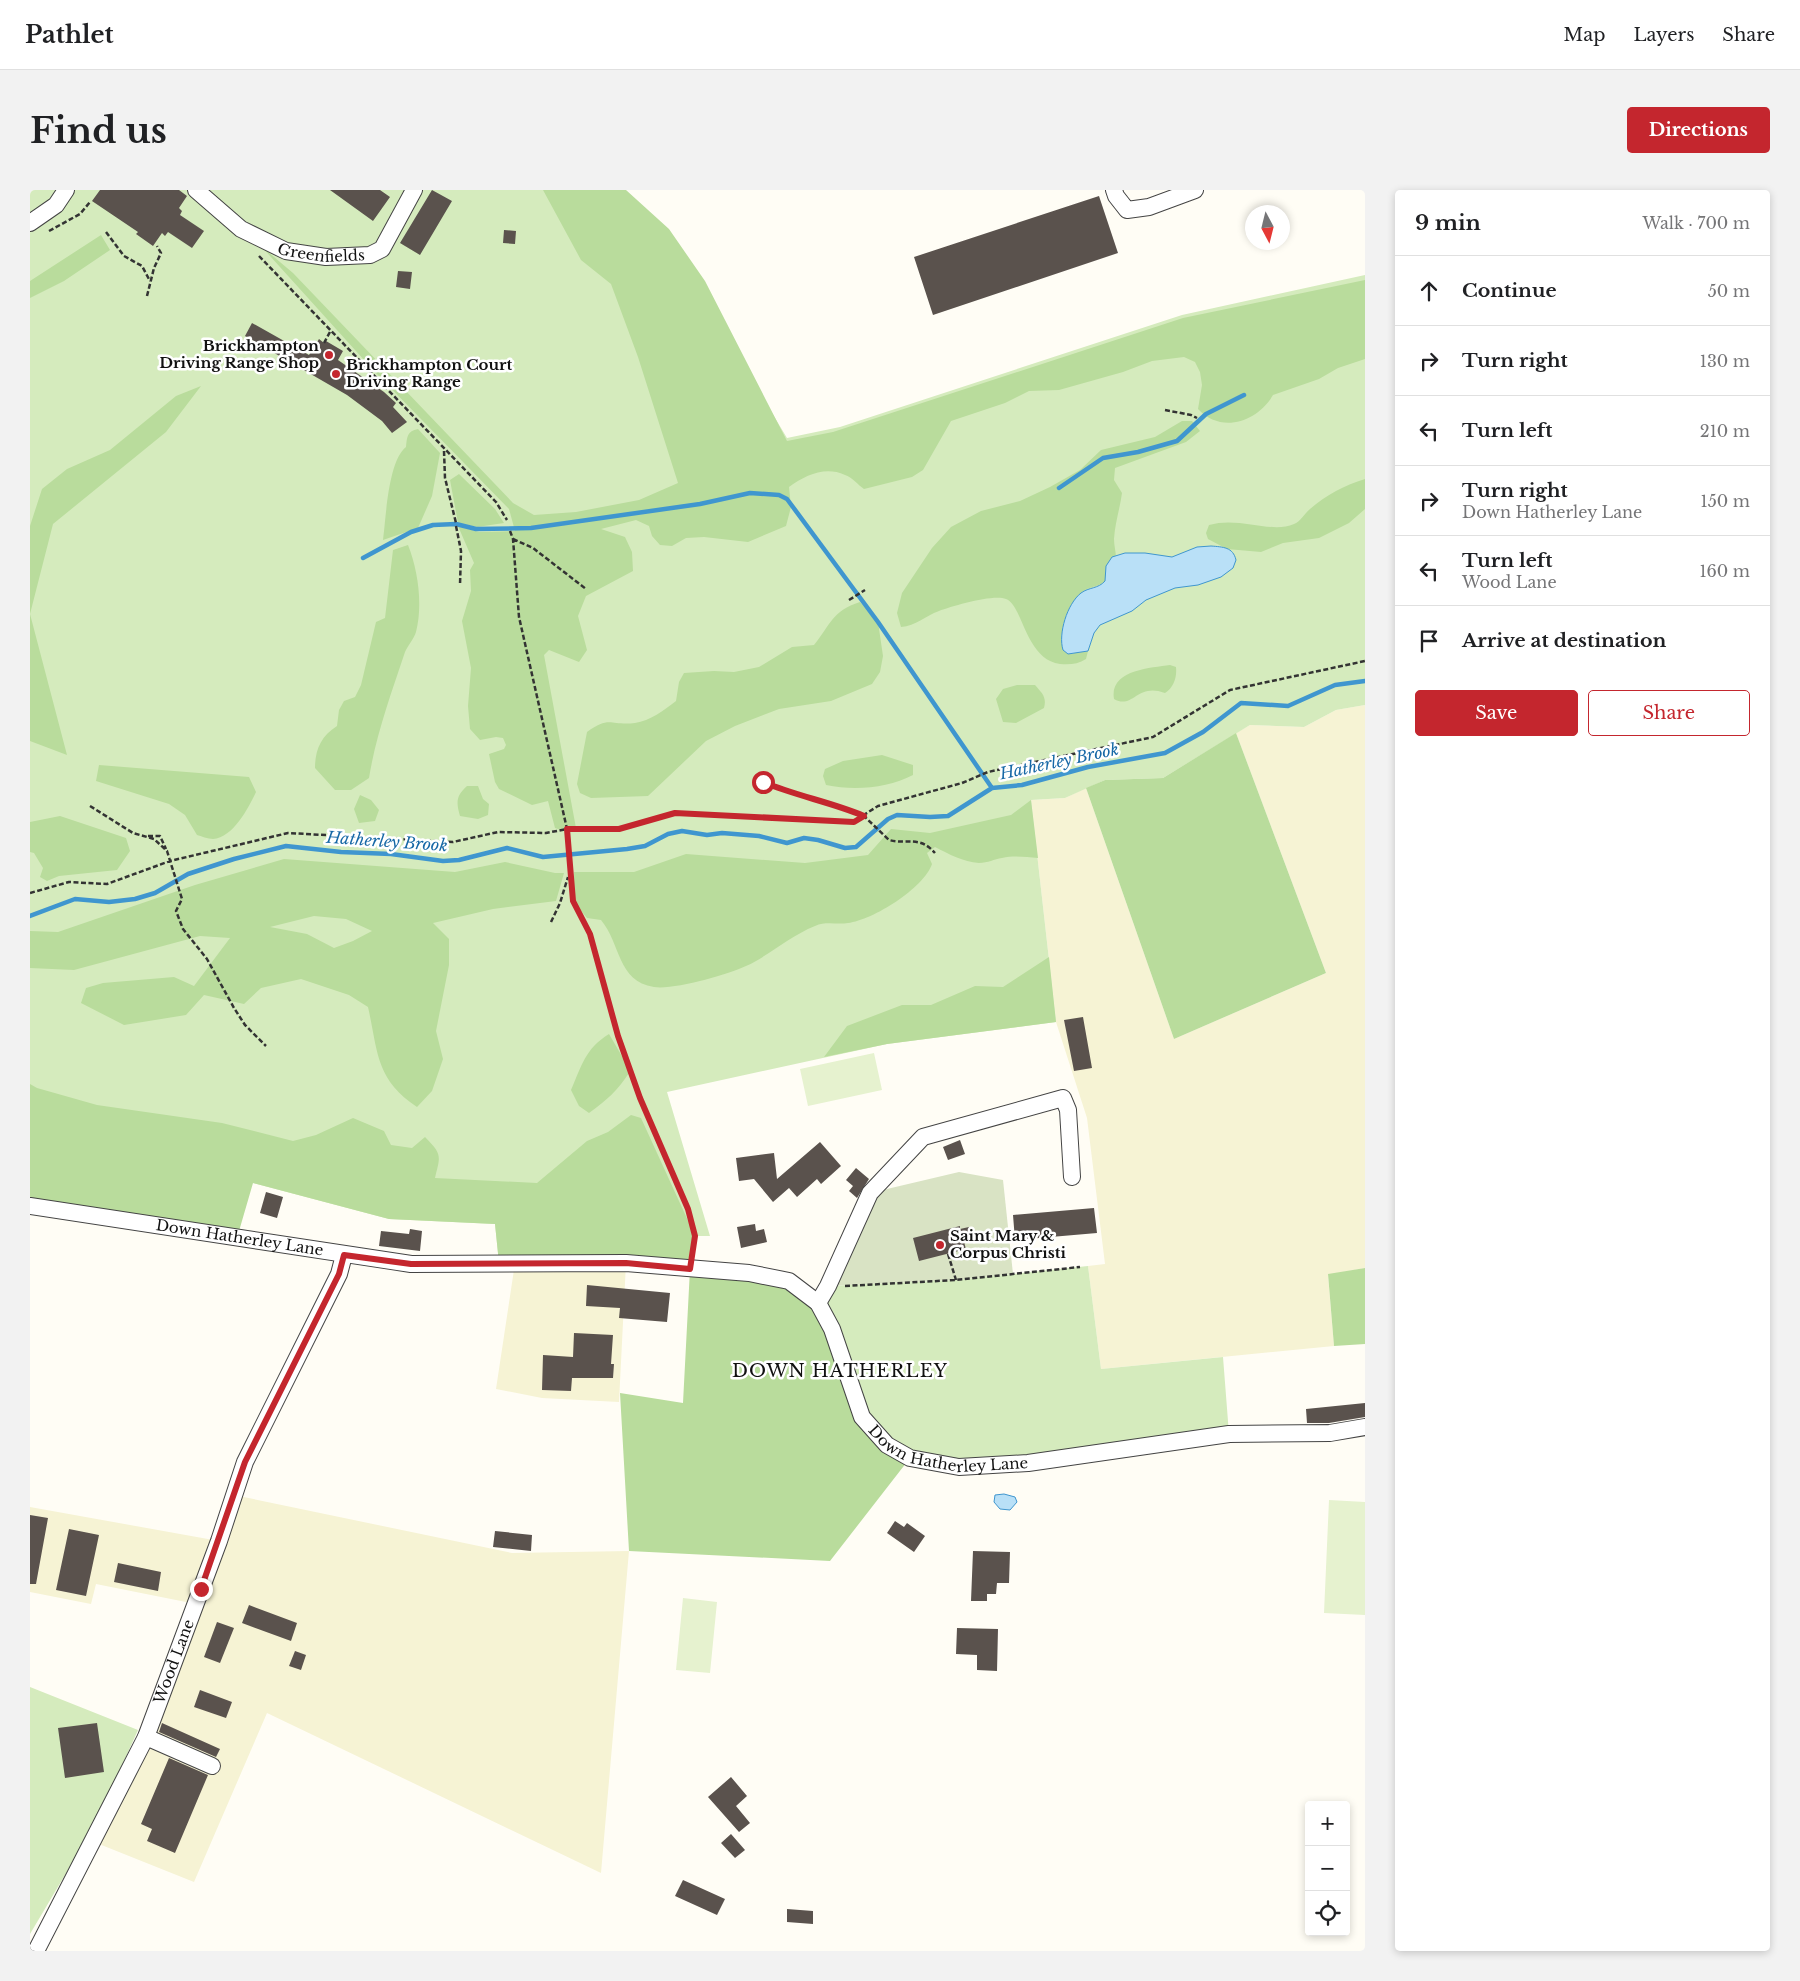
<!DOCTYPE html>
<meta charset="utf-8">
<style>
body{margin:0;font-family:"Libre Baskerville",serif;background:#f2f2f2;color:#202124}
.controls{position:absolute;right:15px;bottom:15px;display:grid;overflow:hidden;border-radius:5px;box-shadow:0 2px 8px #0003}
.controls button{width:45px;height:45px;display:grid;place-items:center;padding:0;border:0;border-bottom:1px solid #e0e0e0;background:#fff;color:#202124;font:25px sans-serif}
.compass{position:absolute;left:1215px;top:15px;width:45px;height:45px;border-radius:50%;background:#fff;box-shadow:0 2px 8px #0003;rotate:173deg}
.stop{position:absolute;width:15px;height:15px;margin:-11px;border:4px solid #c4262e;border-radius:50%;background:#fff}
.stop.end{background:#c4262e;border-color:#fff;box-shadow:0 1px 5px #0008}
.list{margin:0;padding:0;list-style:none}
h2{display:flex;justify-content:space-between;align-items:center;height:65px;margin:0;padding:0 20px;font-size:21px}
h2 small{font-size:16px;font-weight:400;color:#757577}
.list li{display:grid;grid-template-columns:32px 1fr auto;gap:15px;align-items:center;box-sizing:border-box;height:70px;padding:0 20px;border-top:1px solid #e0e0e0}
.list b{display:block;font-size:19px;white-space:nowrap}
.list p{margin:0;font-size:16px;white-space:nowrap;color:#757577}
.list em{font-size:16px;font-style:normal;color:#757577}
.actions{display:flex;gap:10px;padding:15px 20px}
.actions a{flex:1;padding:11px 0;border:1px solid #c4262e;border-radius:5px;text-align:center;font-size:18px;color:#c4262e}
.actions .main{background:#c4262e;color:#fff}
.icon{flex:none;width:28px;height:28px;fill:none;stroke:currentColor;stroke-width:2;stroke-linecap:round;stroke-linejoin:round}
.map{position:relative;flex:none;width:1335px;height:1761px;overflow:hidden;border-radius:5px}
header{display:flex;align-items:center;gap:30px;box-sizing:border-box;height:70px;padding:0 25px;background:#fff;border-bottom:1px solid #e0e0e0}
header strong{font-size:24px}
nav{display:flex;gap:28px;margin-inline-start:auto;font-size:18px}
.intro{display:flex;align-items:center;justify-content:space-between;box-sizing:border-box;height:120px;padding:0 30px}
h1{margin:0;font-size:35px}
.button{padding:12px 22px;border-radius:5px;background:#c4262e;color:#fff;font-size:18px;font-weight:700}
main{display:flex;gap:30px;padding:0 30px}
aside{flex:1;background:#fff;border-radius:5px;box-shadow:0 2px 8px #0003}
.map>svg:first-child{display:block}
</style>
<header>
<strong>Pathlet</strong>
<nav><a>Map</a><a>Layers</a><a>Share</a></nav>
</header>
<div class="intro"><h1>Find us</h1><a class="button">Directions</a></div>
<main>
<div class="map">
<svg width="1335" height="1761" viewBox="0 0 1335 1761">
<rect width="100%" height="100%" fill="#fffdf5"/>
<path fill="#f6f3d4" d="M1335,515V1078L1298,1085L1304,1156L1071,1179L1058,1076L1075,1074L1057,928L1026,832L1001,610L1035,608L1056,598L1144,849L1296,783L1206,543L1220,535L1274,537L1306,520Z
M485,1073H596L589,1212L512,1208L466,1199Z
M204,1305L482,1363L599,1361L571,1683L237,1523L164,1692L64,1652L166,1414L66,1394L61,1414L0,1402V1317L189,1351Z"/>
<path fill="#d5ebbd" d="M0,0H585L634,42L757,248L810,237L1152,125L1335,85V515L1306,520L1274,537L1220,535L1133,588L1075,590L1035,608L1001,610L1026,832L857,854L637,902L680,1046H665L660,1079L469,1073L465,1034L359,1029L223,993L0,1016Z
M1058,1076L1071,1179L1193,1167L1199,1244L998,1273L880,1268L832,1227L788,1113L798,1096L926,1090Z
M0,1497L108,1540L67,1631L0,1744Z"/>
<path fill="#b9dc9c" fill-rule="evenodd" d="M513,0H596L639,39L675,91L757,251L803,242L1153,128L1335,90V169L1308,178L1289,189L1243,205C1227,232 1191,244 1168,219L1172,195L1170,182L1165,172L1154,167L1122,171L1093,182L1029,200L999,201L975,213L921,231L893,280L882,287L834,299C828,295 822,287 815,285C795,276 776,285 759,297L761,317L756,336L718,352L674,347L656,348L642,356L630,355L622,346L619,336L606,330L571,339L595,347L602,362L603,381L556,406L548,426L557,460L549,472L519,460L514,465L546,638L534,641L525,638L518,611L502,615L469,599L465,592L459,564L474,559L476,555L473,548L466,547L450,550L440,539L438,516L441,478L432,431L441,401L440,380L444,373L428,336L449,342L485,341L479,319L344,181L231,56L263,83L483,313L504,325L546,322L609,310L648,293L608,167L581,94L551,70Z
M71,45L80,60L34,91L0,108V91Z
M171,196L136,242L23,334L0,424L37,565L0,551V336L12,299L37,279L80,260L146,206Z
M1152,231H1162L1170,241L1156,252L1085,278L1084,290L1092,303C1090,318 1085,333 1084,349C1084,360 1089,368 1083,379C1073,401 1062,393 1051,403C1037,415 1028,443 1033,460L1038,464L1058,461L1056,469C1048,474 1040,475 1030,474C995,469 993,415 976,409C963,404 923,416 909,421C895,426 886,436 871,437L867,423L872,403L902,358L921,337L951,321L990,311L1020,297L1050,280L1071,260L1125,247Z
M388,239L410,263L402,306L388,338L353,350C356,328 358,271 376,257C377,247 377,241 388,239Z
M429,284L465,319L474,333L447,337L428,333L420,290Z
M1335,289V319L1319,333L1289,348L1253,353L1231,362L1197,359L1178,349L1176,343L1179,335C1209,326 1241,344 1264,334C1270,332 1275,323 1280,319C1296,305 1315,295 1335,289Z
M378,355C388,380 393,415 386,442C384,449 378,455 375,462C361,504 346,545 339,588L321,600H305L285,578C285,560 291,546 307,536L309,520L314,511L325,507L331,495L346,432L355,428L363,360Z
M830,412L848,432L853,466L850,482L842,494L801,511L749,519L705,536L676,551L618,606L561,608L550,603L547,594L557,542C580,525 580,536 605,533C620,531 634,520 646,511L649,492L654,483L684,481L704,482L729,477L762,457L784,455C801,434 802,421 830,412Z
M1140,475L1146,477C1147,487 1144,497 1135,503C1107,492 1103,520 1084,509C1079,480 1120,478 1140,475Z
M987,495H1005C1012,503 1017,507 1014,518L986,533L973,532L966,509L973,499Z
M1206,543L1296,783L1144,849L1056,598L1075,590L1133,588Z
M852,565L883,575V585C858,598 825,601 796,595L793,586L795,579L813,571Z
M69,575L219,587L226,602C219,617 203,648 183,649C178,649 171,646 167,645L155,625L139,614L66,591Z
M437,596H448L453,609L459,614L458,625L448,629L430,626C426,612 426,606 437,596Z
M330,605L341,610L349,620L345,631L329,633L324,619Z
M1001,610L1008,668C996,667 984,665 972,668C964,669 958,673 949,673C933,672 919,664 905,657L897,663L902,674C894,698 843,730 818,733C807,735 796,731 785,736C760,746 740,765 716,776C697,785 644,800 624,797C587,791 591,754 571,730L557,728L543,711L544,682H604L656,664L775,673L838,665L861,639L900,643L981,625Z
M30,626L96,648L100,661L87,680L29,686L17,691L10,687L13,678L4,663L0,662V632Z
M254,669L425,682L475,672L525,683H534L526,711L463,719L403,733L419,749V775L406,841L413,869L402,901L387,917C345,889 348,861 338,817L319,805L271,789L231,798L214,814L174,805L156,825L94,835L51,813L56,798L73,793L144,787L164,796L200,748L170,746L44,780L0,778V741L28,742L165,695ZM284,726L316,729L342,741L323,751L304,758L277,744L240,737Z
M1019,767L1026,832L857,854L794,867L817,836L872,815H901L945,796L973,797Z
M579,844L593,868L599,883C588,900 576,911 559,923L549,916L541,900C552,875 555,859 579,844Z
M0,894L7,898L67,915L192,933L263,951L286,945L323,928L354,941L361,955L382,958L395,947C413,965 410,966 405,988L507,993L557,951L578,942L601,925L611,928L665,1046L660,1079L759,1091L788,1113L832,1227L880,1268L800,1371L599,1361L590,1203L653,1213L660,1079L469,1073L465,1034L359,1029L223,993L207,1048L0,1016Z
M1335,1078V1154L1304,1156L1298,1084Z"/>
<path fill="#d9e3c4" d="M929,982L973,990L983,1084L926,1090L798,1096L840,1003Z"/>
<path fill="#e6f2cf" d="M844,863L852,900L778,916L770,879Z
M1299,1310L1335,1312V1425L1294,1423Z
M653,1408L687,1412L680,1483L646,1480Z"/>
<path fill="#b9e0f7" stroke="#3f96cf" d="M1181,356C1193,357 1203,357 1206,370L1203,378L1191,387L1168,395L1145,398L1116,410L1102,421L1070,435L1064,443L1058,461L1038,464L1033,460C1028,444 1037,414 1051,403C1059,397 1068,399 1075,391L1076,376L1082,367L1095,363H1115L1142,367L1167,357Z
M974,1304L985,1307L987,1312L980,1320L970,1319L964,1312L965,1305Z"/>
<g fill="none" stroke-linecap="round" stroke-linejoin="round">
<path stroke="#3f96cf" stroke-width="4.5" d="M1029,298L1073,268L1108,262L1147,251L1176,224L1214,205
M333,368L381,342L403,335L426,334L446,339L501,338L670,314L720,303L749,305L757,309L848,432L962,598
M0,726L45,709L79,712L105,709L125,703L158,684L204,669L256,656L311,662L361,664L413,671L429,670L477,658L513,667L597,659L615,656L638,644L652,641L677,645L692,643L729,646L757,653L774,648L788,650L815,658L826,657L858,629L867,625L900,627L918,626L962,598L992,595L1058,577L1135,563L1173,542L1211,513L1258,516L1305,495L1335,491"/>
</g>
<path fill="#5a524d" d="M70,0H149L157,6L149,18L152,21L150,25L174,41L162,58L138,42L135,46L132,43L123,56L106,44L108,42L62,11Z
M300,0H350L360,7L343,31Z
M402,0L422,11L390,65L370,53Z
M1069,6L1088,63L903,125L884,67Z
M474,40L486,41L485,54L473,53Z
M368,81L382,82L380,99L366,97Z
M222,133L279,165L289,149L294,153L296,151L313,161L308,170L354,202L366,213L363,217L377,232L362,243L352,231L317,205L215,146Z
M1053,827L1062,878L1044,881L1034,830Z
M930,950L935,964L918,970L913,957Z
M790,952L811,976L791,994L787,989L767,1007L759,998L743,1012L724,989L709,991L706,968L744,963L747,989Z
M826,978L839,989L827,1008L819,1001L823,996L816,990Z
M236,1002L253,1007L247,1028L230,1023Z
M1064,1018L1067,1043L985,1050L983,1025Z
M725,1034L726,1041L734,1039L737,1052L711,1058L707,1037Z
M930,1036V1039L939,1037L943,1050L934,1052L936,1059L889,1071L883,1048Z
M380,1039L392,1041L390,1061L349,1056L351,1041L379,1044Z
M557,1095L640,1103L637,1132L589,1128L590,1118L556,1116Z
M544,1143L583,1145L581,1174H584L583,1188H542L541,1201L512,1200L513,1165L543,1167Z
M1335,1213V1227L1299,1233H1277L1276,1219Z
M0,1325L18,1328L6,1394H0Z
M865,1331L874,1337L877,1333L895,1346L884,1362L857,1343Z
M39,1339L69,1345L56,1406L26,1400Z
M465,1341L502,1345L501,1361L463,1357Z
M943,1361L980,1362L979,1393H967L966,1404H957V1411H941Z
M88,1373L131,1382L128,1401L84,1392Z
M219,1415L267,1433L261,1451L212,1433Z
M187,1432L204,1438L190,1473L174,1467Z
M927,1438L968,1439L967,1481L947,1480V1465L926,1464Z
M265,1461L276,1465L271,1480L259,1476Z
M170,1500L202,1512L196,1528L164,1517Z
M67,1533L74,1582L35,1588L28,1538Z
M132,1533L190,1559L186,1567L129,1542Z
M139,1568L178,1585L145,1663L117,1651L122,1639L111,1634Z
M701,1587L717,1606L706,1616L720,1633L709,1642L678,1607Z
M701,1644L715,1660L705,1668L691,1653Z
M653,1690L695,1709L687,1725L645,1706Z
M757,1719L783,1721V1734L757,1732Z"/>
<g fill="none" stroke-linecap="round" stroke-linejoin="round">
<g stroke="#444" stroke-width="18">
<g id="minor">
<path id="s1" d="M166,0L211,39L256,61L296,67L340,65L352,59L384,0"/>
<path d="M1084,0L1086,6L1097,20L1119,17L1165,0"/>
<path d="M0,33L26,15L36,0"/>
<path id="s2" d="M0,1016L381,1074L596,1073L719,1083L759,1091L788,1113L802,1139L832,1227L857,1255L880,1268L929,1277L998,1273L1199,1244L1300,1243L1335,1237"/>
<path d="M788,1113L798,1096L840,1003L893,947L1033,908L1038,920L1042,987"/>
<path d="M116,1547L182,1576"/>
<path id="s3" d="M6,1761L116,1547L189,1351L215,1272L309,1084L314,1065"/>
</g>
</g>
<path stroke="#333" stroke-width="2.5" stroke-dasharray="5 2.5" stroke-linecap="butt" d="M19,41L50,24L60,12
M76,42L94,66L112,76L120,91
M229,66L466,312L477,330
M117,106L124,78L131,63L127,56
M294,153L301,140
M1135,220L1161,225L1167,228
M414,261L415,288L426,333
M426,336L431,361L430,395
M480,341L483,349L489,427L537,639L543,711L560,744L588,846L610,908L657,1019L665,1046L662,1063
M483,349L503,358L556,399
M819,410L835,400
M733,593L825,622L834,626L859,650C878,655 889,645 905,663
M60,616L103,643L124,649L137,661L152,709L146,721L153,739L177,769L204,818L215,835L236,856
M118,646H130L136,659
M0,703L39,692L77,694L140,671L258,643L423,652L468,642L516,643L537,639H589L645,623L824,631L848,616L932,593L958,582L1123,547L1200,500L1335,471
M521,732L530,713L538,687
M918,1064L926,1090
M815,1096L926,1090L1050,1077"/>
<use href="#minor" stroke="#fff" stroke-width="16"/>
</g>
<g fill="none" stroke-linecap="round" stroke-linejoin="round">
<path stroke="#c4262e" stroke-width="6" d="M171,1399L215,1272L309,1084L314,1065L381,1074L596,1073L660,1079L665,1046L658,1019L610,908L588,846L560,744L543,711L537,639H589L645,623L824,632L834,626C801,612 766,606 733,592"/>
</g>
<g fill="#c4262e" stroke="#fff" stroke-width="2">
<circle cx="299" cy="165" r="5"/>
<circle cx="306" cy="184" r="5"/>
<circle cx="910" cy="1055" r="5"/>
</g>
<g text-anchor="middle" stroke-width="5" stroke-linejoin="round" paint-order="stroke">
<g font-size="15" fill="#111" stroke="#fff">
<text dy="5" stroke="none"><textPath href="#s1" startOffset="145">Greenfields</textPath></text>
<text dy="5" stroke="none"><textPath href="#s2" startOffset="212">Down Hatherley Lane</textPath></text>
<text dy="5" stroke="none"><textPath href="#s2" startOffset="1022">Down Hatherley Lane</textPath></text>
<text dy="5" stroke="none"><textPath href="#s3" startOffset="321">Wood Lane</textPath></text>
</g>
<g font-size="15" font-weight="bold" fill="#111" stroke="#fff" text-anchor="start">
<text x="289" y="161" text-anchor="end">Brickhampton<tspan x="289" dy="17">Driving Range Shop</tspan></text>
<text x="316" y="180">Brickhampton Court<tspan x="316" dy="17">Driving Range</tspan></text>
<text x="920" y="1051">Saint Mary &amp;<tspan x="920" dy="17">Corpus Christi</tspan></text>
</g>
<g font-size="16" font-style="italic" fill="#1768a6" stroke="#fff">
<text transform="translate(1029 571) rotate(-12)" y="6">Hatherley Brook</text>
<text transform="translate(357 651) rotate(4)" y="6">Hatherley Brook</text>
</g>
<g font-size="18" letter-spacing="1" fill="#111" stroke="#fff">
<text x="810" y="1187">DOWN HATHERLEY</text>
</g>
</g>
</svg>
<div class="controls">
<button>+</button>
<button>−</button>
<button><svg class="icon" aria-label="locate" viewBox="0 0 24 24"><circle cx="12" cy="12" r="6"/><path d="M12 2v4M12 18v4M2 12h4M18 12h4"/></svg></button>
</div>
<svg class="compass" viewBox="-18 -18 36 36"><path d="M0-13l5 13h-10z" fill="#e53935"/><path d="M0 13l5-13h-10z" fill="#757577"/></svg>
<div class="stop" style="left:733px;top:592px"></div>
<div class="stop end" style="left:171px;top:1399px"></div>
</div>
<aside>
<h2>9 min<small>Walk · 700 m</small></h2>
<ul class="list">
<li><svg class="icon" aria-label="ahead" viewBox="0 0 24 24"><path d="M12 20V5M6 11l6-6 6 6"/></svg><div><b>Continue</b></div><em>50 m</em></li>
<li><svg class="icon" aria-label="right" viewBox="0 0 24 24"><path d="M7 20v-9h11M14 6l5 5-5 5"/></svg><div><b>Turn right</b></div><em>130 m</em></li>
<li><svg class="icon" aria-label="left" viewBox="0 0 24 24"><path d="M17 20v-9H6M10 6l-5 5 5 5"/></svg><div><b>Turn left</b></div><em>210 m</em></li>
<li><svg class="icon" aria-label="right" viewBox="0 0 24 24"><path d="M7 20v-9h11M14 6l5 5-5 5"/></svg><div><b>Turn right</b><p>Down Hatherley Lane</p></div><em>150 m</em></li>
<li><svg class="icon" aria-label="left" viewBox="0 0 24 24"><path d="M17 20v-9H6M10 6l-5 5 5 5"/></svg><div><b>Turn left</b><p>Wood Lane</p></div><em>160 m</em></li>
<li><svg class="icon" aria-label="arrive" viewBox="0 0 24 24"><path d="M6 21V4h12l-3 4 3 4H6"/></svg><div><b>Arrive at destination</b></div></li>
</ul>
<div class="actions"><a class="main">Save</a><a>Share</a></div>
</aside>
</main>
